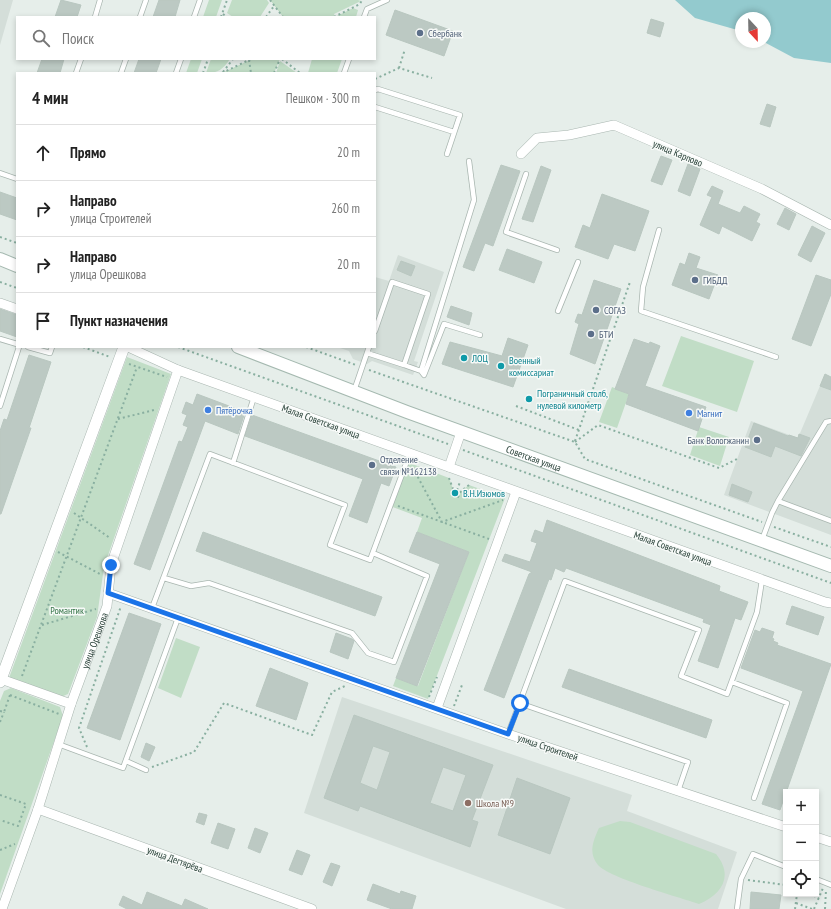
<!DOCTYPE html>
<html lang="ru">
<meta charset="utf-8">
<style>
body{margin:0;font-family:"PT Sans Narrow",sans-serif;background:#f6f6f6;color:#222}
.controls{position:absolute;right:12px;bottom:12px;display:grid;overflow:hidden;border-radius:0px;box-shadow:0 2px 6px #0003}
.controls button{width:36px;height:36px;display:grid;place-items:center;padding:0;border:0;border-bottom:1px solid #e0e0e0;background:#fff;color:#222;font:20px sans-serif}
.compass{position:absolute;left:735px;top:12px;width:36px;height:36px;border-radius:50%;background:#fff;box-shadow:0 2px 6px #0003;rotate:158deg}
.stop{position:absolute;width:12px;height:12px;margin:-9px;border:3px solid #1a73e8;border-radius:50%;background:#fff}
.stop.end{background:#1a73e8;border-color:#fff;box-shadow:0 1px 4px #0008}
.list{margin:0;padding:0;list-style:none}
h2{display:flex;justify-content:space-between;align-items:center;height:52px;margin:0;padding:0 16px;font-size:17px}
h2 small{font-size:13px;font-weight:400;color:#767676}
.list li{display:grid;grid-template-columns:26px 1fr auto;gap:12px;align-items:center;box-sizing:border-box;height:56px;padding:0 16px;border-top:1px solid #e0e0e0}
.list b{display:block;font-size:15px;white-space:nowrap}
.list p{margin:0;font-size:13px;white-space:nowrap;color:#767676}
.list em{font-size:13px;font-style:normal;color:#767676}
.icon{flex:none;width:22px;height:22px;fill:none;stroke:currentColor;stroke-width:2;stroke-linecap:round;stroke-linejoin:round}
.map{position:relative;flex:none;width:831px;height:909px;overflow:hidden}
.search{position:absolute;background:#fff;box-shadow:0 2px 6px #0003;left:16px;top:16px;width:360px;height:44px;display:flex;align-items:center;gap:10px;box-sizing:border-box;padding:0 14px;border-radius:0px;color:#767676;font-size:15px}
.panel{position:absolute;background:#fff;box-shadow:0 2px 6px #0003;left:16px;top:72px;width:360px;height:276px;border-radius:0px}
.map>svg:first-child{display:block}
</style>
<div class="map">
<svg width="831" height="909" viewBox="0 0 831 909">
<rect width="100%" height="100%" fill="#e6eeea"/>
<path fill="#d4ded9" d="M0,0H13L0,45Z
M398,255L444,272L414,361L418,362L413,375L372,361L367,364L353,359L349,351L337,347H375V277L389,281Z
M825,374L831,377V535L724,495L751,421L798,438Z
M342,697L632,795L627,811L737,852L718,909H566L304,813Z"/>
<path fill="#c1ddc6" d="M209,0H222L216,17H203Z
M232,0H267L269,3L260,17H233L227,13Z
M270,0H358L361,1L334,14L335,17L353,8L358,10L356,17H283Z
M191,59H202L197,73H186Z
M211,59H230C223,69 219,73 206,73Z
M252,59H280L274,73H222Z
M312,59H342L337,73H308Z
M280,61L297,73H276Z
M681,336L754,361L737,412L662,386Z
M127,357L171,374L104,567L97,617L68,694L61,697L9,678Z
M612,387L629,394L617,428L599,422Z
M699,427L729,437L720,466L690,455Z
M407,462L449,478L453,489L451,495L458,497L461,491L469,485L505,498L428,699L393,686L396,678L418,686L469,552L417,532L422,518L390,506Z
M176,638L200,647L181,698L158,688Z
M11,688L60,707L63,716L0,894V701L4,691Z
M620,821L630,822L716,854C734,876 722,894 699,904C679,897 609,878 598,865C588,853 593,841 599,828Z"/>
<path fill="#93cace" d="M675,0H831V63L794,58L764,42L765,18H741V31L695,18Z"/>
<path fill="#bcc9c3" stroke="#b9c7c0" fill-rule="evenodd" d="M61,0L81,5L77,17H55Z
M159,0H180L175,17H153Z
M395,10L453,31L444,56L386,35Z
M651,19L664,23L660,37L647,33Z
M42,59H64L60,73H37Z
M139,59H161L156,73H134Z
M767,104L776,107L770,127L760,124Z
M661,156L672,160L662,185L651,181Z
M688,164L700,169L690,196L678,191Z
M501,165L520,171L493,246L485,243L474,271L463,267Z
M541,166L551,170L533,222L522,219Z
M712,186L723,191L718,204L740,213L744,206L760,214L756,222L760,224L752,241L722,226L719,234L700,225L712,197L707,195Z
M0,192L17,198V220L0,214Z
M602,194L649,211L635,251L614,244L608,259L575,247L583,225L590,228Z
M785,208L796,214L789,230L777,224Z
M812,226L825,233L811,262L798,255Z
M507,249L542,262L534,283L499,270Z
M689,253L700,257L696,268L718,275L709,299L672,285L680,263L685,265Z
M401,261L415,266L411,276L397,270Z
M816,275L831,280V294L811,346L792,339Z
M594,280L621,289L595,364L570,354L579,324L575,322L578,314L582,315Z
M451,306L472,313L469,325L447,317Z
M0,309L17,315V337L0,331Z
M508,338L528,345L513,387L442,364L450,342L502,356Z
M634,339L649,344L650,342L660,346L645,386L706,407L698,431L626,404L629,394L615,389Z
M29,355L51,362L29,428H31L1,514H0V431L4,419L7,420Z
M825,374L831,377V390L820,386Z
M197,394L245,412L238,434L205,421L150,570L134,564L179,441L182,442L188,427L183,425L187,415L182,413L186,402L193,405Z
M252,415L396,467L389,486L381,483L367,523L349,516L363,479L245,436Z
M754,423L788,436L789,435L798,438L799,434L810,438L801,456L775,446L771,457L745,447Z
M732,484L752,492L748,502L729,495Z
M547,520L720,586L719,591L748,602L741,620L735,618L718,668L698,661L711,625L703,622L704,619L566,568L564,572L555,568L551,580L549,579L504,698L484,690L529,574L532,572L502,561L505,554L530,562L537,543L531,541L535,530L543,533Z
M203,532L382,597L375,616L196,551Z
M417,532L469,552L417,686L396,678L440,564L409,552Z
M792,606L824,617L818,635L786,624Z
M129,613L161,624L120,740L87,728Z
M762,628L774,632L772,638L774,639L773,641L778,643L777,645L831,664L780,810L762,804L803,691L741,668L755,630L760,632Z
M336,633L352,639L354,641L348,659L330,652Z
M270,668L308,683L296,720L256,706Z
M569,669L712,720L706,738L562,687Z
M354,715L493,765L472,820L478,822L470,847L360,806L358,811L324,798ZM373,746L390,752L377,790L360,783ZM443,767L466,775L453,811L430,803Z
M146,743L155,747L149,761L141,757Z
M517,778L570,798L550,854L498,835Z
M199,813L207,815L204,825L196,822Z
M218,823L235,829L228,849L211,843Z
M255,828L268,833L260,853L248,848Z
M297,850L310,855L302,875L289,870Z
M331,863L340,866L332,886L323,882Z
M373,884L400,894L401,891L416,896L412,909H392L367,900Z
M147,892L182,906L185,899L208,909H127L119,905L123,896L142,905Z
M751,892L781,895L779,909H750Z"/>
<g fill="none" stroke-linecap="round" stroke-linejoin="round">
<g stroke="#a9b6b0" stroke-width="6">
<path id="service" d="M95,17L100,0
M140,17L146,0
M194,17L200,0
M364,17L367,9L387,0
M76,73L81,59
M121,73L126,59
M176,73L181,59
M344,73L349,59
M375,90L378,89L460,115L447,154
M375,107L454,132
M0,173L17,179
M526,174L506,232L557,250
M659,230L643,287L641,311L776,357
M558,311L578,262
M0,339L17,344
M28,347L50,353L52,347
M367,353L404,365L428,294L392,282L375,331
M404,365L421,371L424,375L444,324L480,335
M421,371L474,200L469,161
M354,391L369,347
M0,406L19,347
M233,463L254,397
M778,501L831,521
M762,540L772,513L778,501L826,422L831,421
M164,578L191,586L209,583L352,633L368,653L394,662L427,576L373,553
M152,608L210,454L345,505L330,545L370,560L410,453
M732,682L787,703L754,798
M519,703L688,762L678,791
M508,734L565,581L699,630L681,676L727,694L757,612L762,580
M58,744L123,768L178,618
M126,761L146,770
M816,879L831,885
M737,909L741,879L753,854L786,867"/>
</g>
<g stroke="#a9b6b0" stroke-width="10">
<g id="minor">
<path d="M521,154L537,138L569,135L614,125L762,189L831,225"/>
<path d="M0,303L17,309"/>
<path d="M128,347L178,370L825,602L831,603"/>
<path d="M449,467L461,432"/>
<path d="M108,593L508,734L786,827"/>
<path d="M1,679L71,704"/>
<path d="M437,708L516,492"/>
<path d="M38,809L312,909"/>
<path d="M816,837L831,842"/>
<path id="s1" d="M2,909L38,809L71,704L107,606L111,565L178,370"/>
</g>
</g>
<g stroke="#a9b6b0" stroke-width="12">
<path id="tertiary" d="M0,682L124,347"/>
</g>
<g stroke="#a5b9b0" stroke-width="14">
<g id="secondary">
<path d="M0,259L17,266"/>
<path id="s2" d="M238,347L407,412L831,566"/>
</g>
</g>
<path stroke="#89afa0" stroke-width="2" stroke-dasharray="2 3" stroke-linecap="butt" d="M270,0L283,17
M223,14L227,17
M221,17L227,0
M266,17L274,6
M334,17L360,4L362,0
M282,59L300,73
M249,60L251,73
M399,68L405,49
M223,72L233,59
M203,73L208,59
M222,73L251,59
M274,73L280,59
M375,79L399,68L432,78
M0,237L17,243
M0,282L17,288
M83,347L110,357
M178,347L448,444
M306,347L356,365
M129,364L167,377
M369,370L575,442L585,459L762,522
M516,406L579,430
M118,419L154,410
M575,441L630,282
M575,442L598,425L719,468L737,459
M463,450L831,583
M413,468L442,522L503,500
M449,478L453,489L451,495L458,497L461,491L469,485
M457,490L460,482
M398,506L489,539
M74,513L110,538
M774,527L831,547
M58,552L100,574
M42,625L96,609
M22,676L137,367
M10,695L59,714
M429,697L437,677
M454,706L462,685
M0,711L4,712L10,695
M0,722L4,712
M87,747L79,728L121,606
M152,767L194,752L224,703L312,735L332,692L345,686
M0,795L26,804L18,826L0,820
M0,850L15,844
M748,880L786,885
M809,894L819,898
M796,903L812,909
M795,909L797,894
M814,909L823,888
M825,909L826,890"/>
<use href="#service" stroke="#fff" stroke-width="4.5"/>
<use href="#minor" stroke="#fff" stroke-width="9"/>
<use href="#tertiary" stroke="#fff" stroke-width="11"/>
<use href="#secondary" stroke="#fff" stroke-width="12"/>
</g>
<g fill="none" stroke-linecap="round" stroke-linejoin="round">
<path stroke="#1a73e8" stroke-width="5" d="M111,565L108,593L508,734L520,703"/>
</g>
<g fill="#5c6f8a" stroke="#f7faf8" stroke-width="1.5">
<circle cx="420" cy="33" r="4"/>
<circle cx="695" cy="280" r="4"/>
<circle cx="596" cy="310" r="4"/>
<circle cx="591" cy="334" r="4"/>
<circle cx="757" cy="440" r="4"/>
<circle cx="372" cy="465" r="4"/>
</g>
<g fill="#0f9aa8" stroke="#f7faf8" stroke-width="1.5">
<circle cx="464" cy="358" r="4"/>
<circle cx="501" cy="366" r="4"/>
<circle cx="529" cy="399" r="4"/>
<circle cx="455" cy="493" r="4"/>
</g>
<g fill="#3f7fe0" stroke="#f7faf8" stroke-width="1.5">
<circle cx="208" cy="410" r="4"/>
<circle cx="689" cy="413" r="4"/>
</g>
<circle fill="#8d6e63" stroke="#f7faf8" stroke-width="1.5" cx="468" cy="803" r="4"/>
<g text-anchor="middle" stroke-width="3" stroke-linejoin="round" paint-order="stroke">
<g font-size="10" fill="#4e5e75" stroke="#f7faf8" text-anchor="start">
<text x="428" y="37">Сбербанк</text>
<text x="703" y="284">ГИБДД</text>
<text x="604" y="314">СОГАЗ</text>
<text x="599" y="338">БТИ</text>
<text x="749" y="444" text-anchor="end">Банк Вологжанин</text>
<text x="380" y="463">Отделение<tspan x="380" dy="12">связи №162138</tspan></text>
</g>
<g font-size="10" fill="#263f36" stroke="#f7faf8">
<text transform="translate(678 153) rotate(23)" y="4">улица Карпово</text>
<text transform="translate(321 421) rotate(20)" y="4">Малая Советская улица</text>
<text dy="4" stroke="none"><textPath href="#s2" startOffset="316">Советская улица</textPath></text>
<text transform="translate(673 548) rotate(20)" y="4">Малая Советская улица</text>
<text dy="4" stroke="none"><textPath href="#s1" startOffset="284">улица Орешкова</textPath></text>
<text transform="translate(548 747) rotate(19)" y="4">улица Строителей</text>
<text transform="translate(175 859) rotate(20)" y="4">улица Дегтярёва</text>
</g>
<g font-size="10" fill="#0d838f" stroke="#f7faf8" text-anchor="start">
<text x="472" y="362">ЛОЦ</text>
<text x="509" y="364">Военный<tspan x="509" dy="12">комиссариат</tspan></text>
<text x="537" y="397">Пограничный столб,<tspan x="537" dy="12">нулевой километр</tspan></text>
<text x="463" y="497">В.Н.Изюмов</text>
</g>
<g font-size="10" fill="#366cbe" stroke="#f7faf8" text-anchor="start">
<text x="216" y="414">Пятёрочка</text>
<text x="697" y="417">Магнит</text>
</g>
<g font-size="10" fill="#337346" stroke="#f7faf8">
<text x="67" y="614">Романтик</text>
</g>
<g font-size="10" fill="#785e54" stroke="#f7faf8" text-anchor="start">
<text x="476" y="807">Школа №9</text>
</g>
</g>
</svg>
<div class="controls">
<button>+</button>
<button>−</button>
<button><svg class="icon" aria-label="locate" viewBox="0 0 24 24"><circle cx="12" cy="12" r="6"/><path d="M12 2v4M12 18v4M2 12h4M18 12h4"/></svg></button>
</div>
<svg class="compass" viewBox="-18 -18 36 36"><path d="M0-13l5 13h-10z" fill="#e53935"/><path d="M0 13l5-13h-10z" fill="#767676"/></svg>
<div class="stop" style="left:520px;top:703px"></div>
<div class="stop end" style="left:111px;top:565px"></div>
<div class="search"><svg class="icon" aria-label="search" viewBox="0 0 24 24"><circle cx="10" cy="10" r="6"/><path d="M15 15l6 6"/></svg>Поиск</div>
<section class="panel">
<h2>4 мин<small>Пешком · 300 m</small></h2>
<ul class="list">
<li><svg class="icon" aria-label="ahead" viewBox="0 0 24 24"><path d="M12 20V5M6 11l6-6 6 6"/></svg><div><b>Прямо</b></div><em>20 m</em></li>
<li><svg class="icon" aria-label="right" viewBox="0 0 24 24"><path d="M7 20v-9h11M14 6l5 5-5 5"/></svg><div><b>Направо</b><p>улица Строителей</p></div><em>260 m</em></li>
<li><svg class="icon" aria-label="right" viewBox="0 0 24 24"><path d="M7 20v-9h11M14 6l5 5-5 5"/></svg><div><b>Направо</b><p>улица Орешкова</p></div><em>20 m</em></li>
<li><svg class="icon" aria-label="arrive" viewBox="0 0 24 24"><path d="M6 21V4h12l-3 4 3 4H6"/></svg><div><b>Пункт назначения</b></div></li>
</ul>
</section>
</div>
